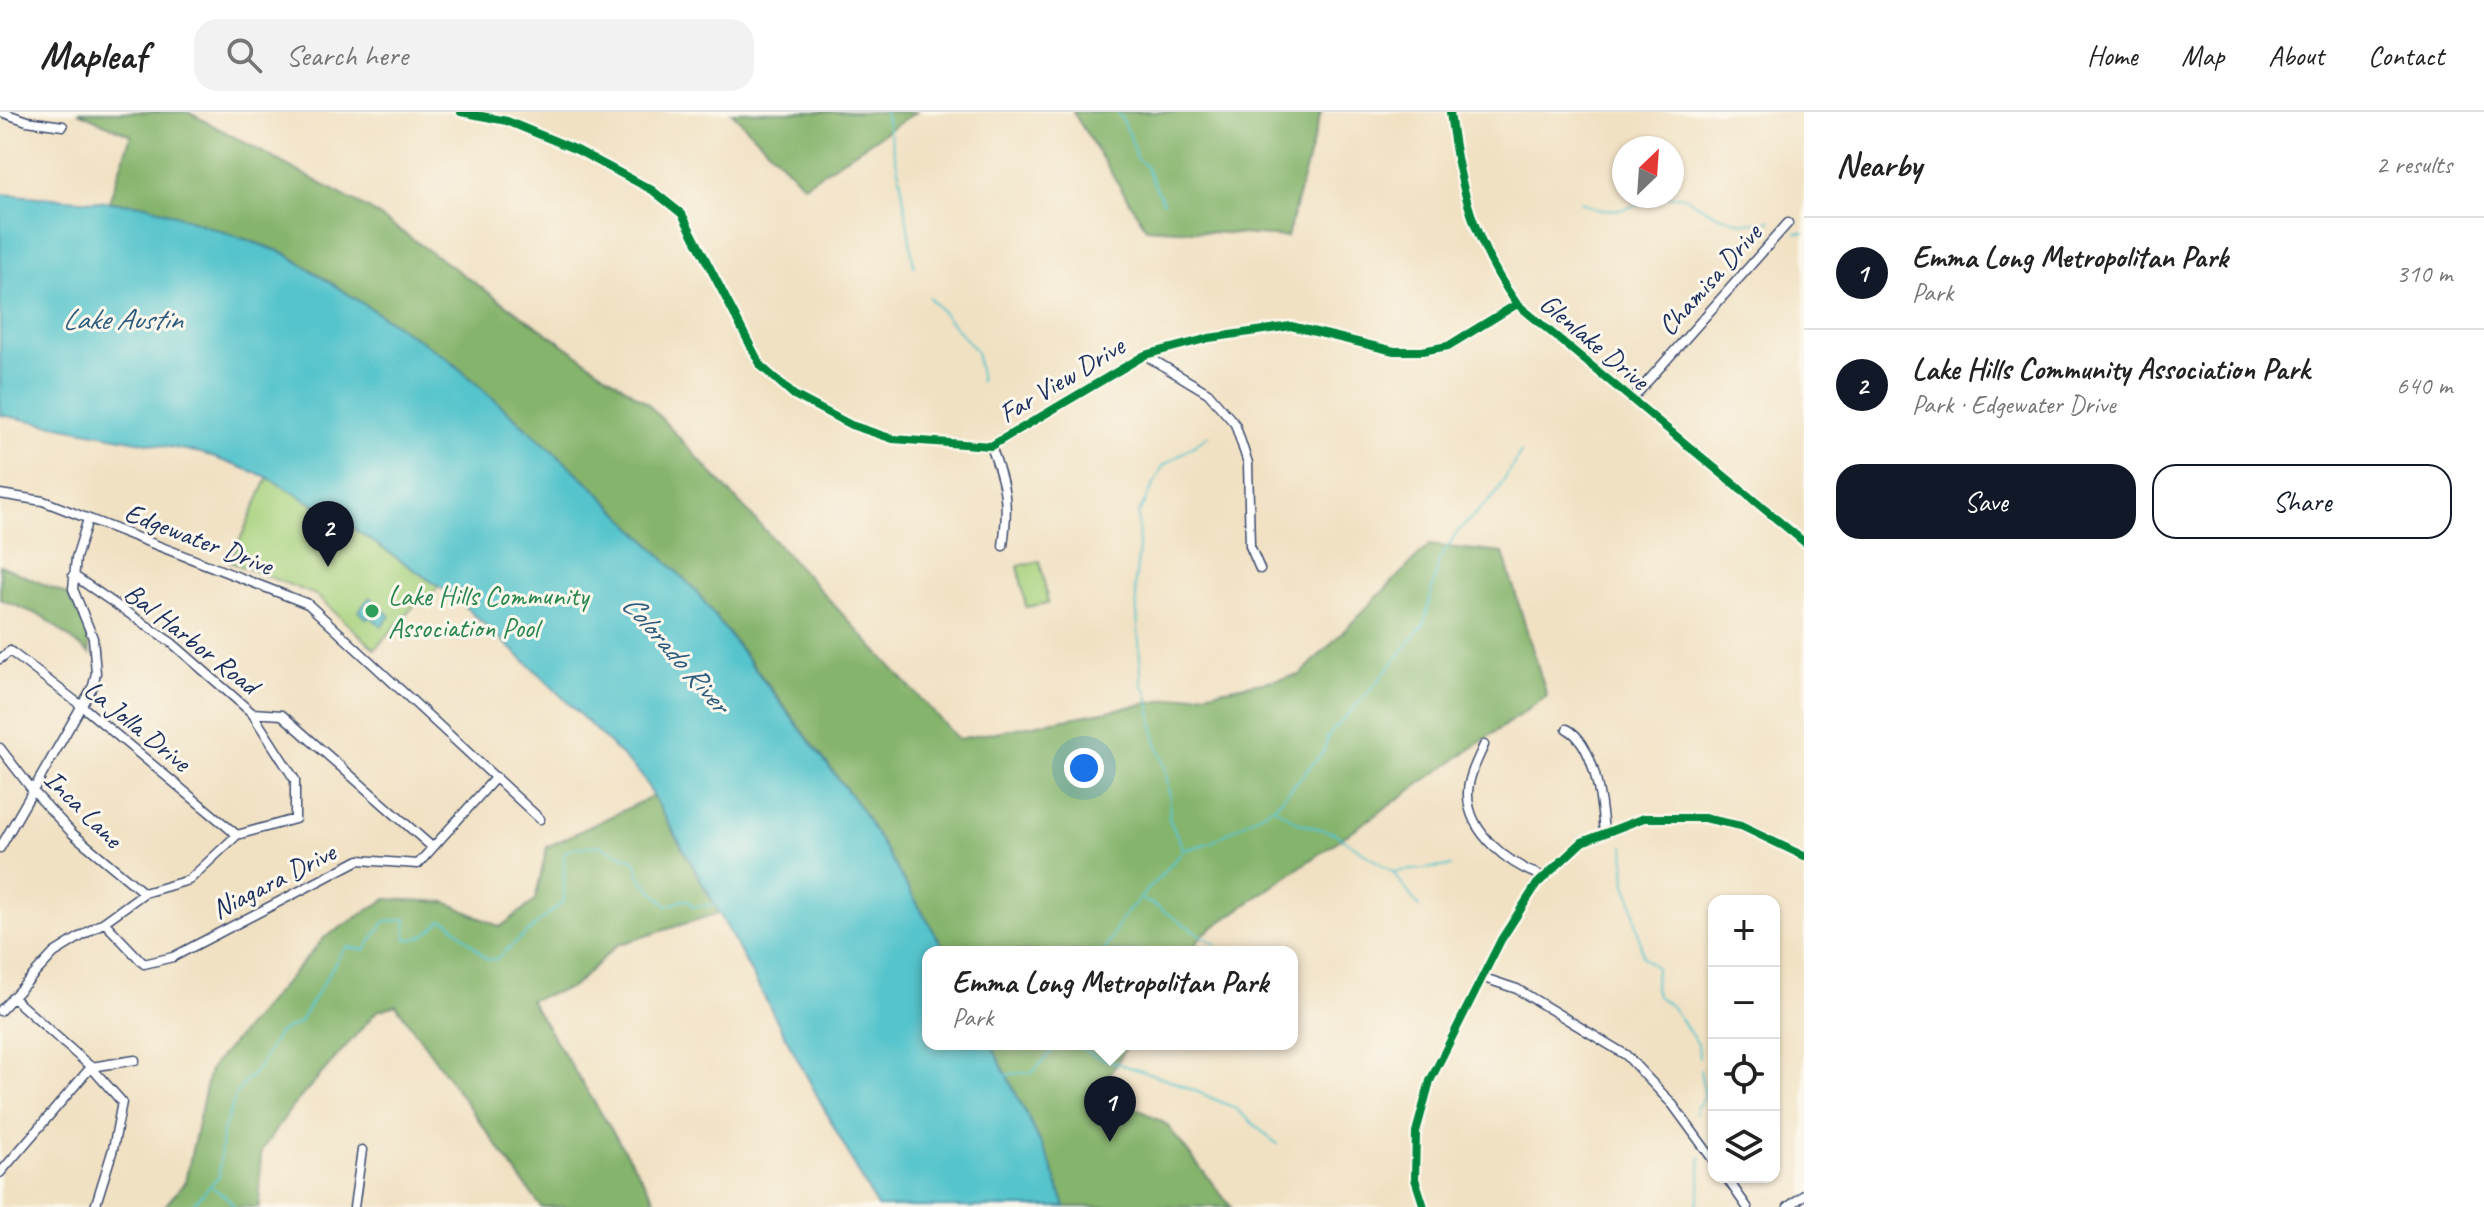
<!DOCTYPE html>
<meta charset="utf-8">
<style>
body{margin:0;font-family:Caveat,sans-serif;background:#f2f2f2;color:#222}
.controls{position:absolute;right:24px;bottom:24px;display:grid;overflow:hidden;border-radius:16px;box-shadow:0 2px 6px #0004}
.controls button{width:72px;height:72px;display:grid;place-items:center;padding:0;border:0;border-bottom:2px solid #e0e0e0;background:#fff;color:#222;font:40px sans-serif}
.compass{position:absolute;left:1612px;top:24px;width:72px;height:72px;border-radius:50%;background:#fff;box-shadow:0 2px 6px #0004;rotate:25deg}
.you{position:absolute;left:1084px;top:656px;width:28px;height:28px;margin:-20px;border:6px solid #fff;border-radius:50%;background:#1a73e8;box-shadow:0 0 0 12px #1a73e833}
.badge{display:grid;place-items:center;width:52px;height:52px;border-radius:50%;background:#111827;color:#fff;font-size:26px;font-weight:700}
.pin{position:absolute;translate:-50% -66px;filter:drop-shadow(0 2px 4px #0008)}
.pin::after{content:'';position:absolute;top:42px;width:28px;height:24px;background:inherit;clip-path:polygon(0 0,100% 0,50% 100%)}
.popup{position:absolute;left:922px;top:834px;width:376px;height:104px;box-sizing:border-box;display:grid;place-content:center;border-radius:16px;background:#fff;filter:drop-shadow(0 2px 6px #0005);font-size:26px;white-space:nowrap;color:#767676}
.popup b{font-size:30px;color:#222}
.popup::after{content:'';position:absolute;left:50%;top:100%;margin-left:-16px;border:16px solid transparent;border-top-color:#fff}
.list{margin:0;padding:0;list-style:none}
h2{display:flex;justify-content:space-between;align-items:center;height:104px;margin:0;padding:0 32px;font-size:34px}
h2 small{font-size:26px;font-weight:400;color:#767676}
.list li{display:grid;grid-template-columns:52px 1fr auto;gap:24px;align-items:center;box-sizing:border-box;height:112px;padding:0 32px;border-top:2px solid #e0e0e0}
.list b{display:block;font-size:30px;white-space:nowrap}
.list p{margin:0;font-size:26px;white-space:nowrap;color:#767676}
.list em{font-size:26px;font-style:normal;color:#767676}
.actions{display:flex;gap:16px;padding:24px 32px}
.actions a{flex:1;padding:18px 0;border:2px solid #111827;border-radius:24px;text-align:center;font-size:28px;color:#111827}
.actions .main{background:#111827;color:#fff}
.icon{flex:none;width:44px;height:44px;fill:none;stroke:currentColor;stroke-width:2;stroke-linecap:round;stroke-linejoin:round}
.map{position:relative;flex:none;width:1804px;height:1095px;overflow:hidden}
header{display:flex;align-items:center;gap:48px;box-sizing:border-box;height:112px;padding:0 40px;background:#fff;border-bottom:2px solid #e0e0e0}
header strong{font-size:38px}
nav{display:flex;gap:44px;margin-inline-start:auto;font-size:28px}
.search{width:560px;height:72px;background:#f2f2f2;display:flex;align-items:center;gap:20px;box-sizing:border-box;padding:0 28px;border-radius:24px;color:#767676;font-size:30px}
main{display:flex}
aside{flex:1;background:#fff}
.map>svg:first-child{display:block}
</style>
<header>
<strong>Mapleaf</strong>
<div class="search"><svg class="icon" aria-label="search" viewBox="0 0 24 24"><circle cx="10" cy="10" r="6"/><path d="M15 15l6 6"/></svg>Search here</div>
<nav><a>Home</a><a>Map</a><a>About</a><a>Contact</a></nav>
</header>
<main>
<div class="map">
<svg width="1804" height="1095" viewBox="0 0 1804 1095">
<rect width="100%" height="100%" fill="#fbf7ec"/>
<filter id="ink" filterUnits="userSpaceOnUse"><feTurbulence type="fractalNoise" baseFrequency=".0125" numOctaves="2"/><feDisplacementMap in="SourceGraphic" scale="16" xChannelSelector="R" yChannelSelector="G"/><feConvolveMatrix kernelMatrix="1 2 1 2 8 2 1 2 1" color-interpolation-filters="sRGB"/></filter>
<filter id="wash" filterUnits="userSpaceOnUse"><feTurbulence type="fractalNoise" baseFrequency=".006" numOctaves="4" result="noise"/><feDisplacementMap in="SourceGraphic" scale="32" xChannelSelector="R" yChannelSelector="G"/><feGaussianBlur stdDeviation="1.8" result="paint"/><feColorMatrix in="noise" values="0 0 0 0 0 0 0 0 0 0 0 0 0 0 0 0 0 1.4 0 .05"/><feComposite in="paint" operator="in"/></filter>
<g filter="url(#wash)">
<rect width="100%" height="100%" fill="#f1e1c3"/>
<path fill="#a7d27d" stroke="#61806e" stroke-width="2" d="M268,365L347,412L439,475L427,488L423,484L375,537L316,483L230,450Z
M1040,449L1048,491L1026,495L1018,454Z"/>
<path fill="#85b46c" stroke="#507265" stroke-width="2" d="M78,0H188L372,99L647,291L958,627L1300,563L1429,433L1503,441L1547,584L1202,823L1191,840H946L861,697L770,575L695,478L590,372L447,246L285,141L146,93L109,90L131,23Z
M731,0H916L804,73Z
M1073,0H1321L1287,125L1146,116Z
M0,453L68,483L86,516L90,542L44,505L0,487Z
M653,684L719,801L617,833L573,875L530,888L660,1095H541L396,893L377,899L292,995L261,1039L259,1095H164L185,1070L210,957L324,826L386,787L446,790L500,815L535,789L547,735Z
M991,932H1129L1100,977L1166,1012L1231,1095H1065L1049,1048Z"/>
<path fill="#57c4cc" stroke="#397a95" stroke-width="2" d="M0,82L146,93L284,141L447,246L590,372L695,478L861,697L946,840H928V932H991L1049,1048L1065,1095H877L710,784L642,664L537,560L453,484L347,412L265,364L201,341L0,303Z
M370,485L390,504L381,514L371,504L367,507L359,499Z"/>
<g fill="none" stroke-linecap="round" stroke-linejoin="round">
<path stroke="#57c4cc" stroke-width="2" d="M885,0L901,70L914,155
M1118,0L1130,23L1136,46L1145,53L1163,90
M1581,90L1599,98L1624,97L1666,85L1682,84L1717,103L1744,111L1771,109
M1796,121H1804
M929,185L976,239L981,270
M1275,696L1299,711L1334,721L1393,760L1419,795
M1624,734L1626,773L1631,785L1643,845L1656,856L1655,876L1657,884L1671,894L1698,932L1699,946
M1184,738L1169,707L1170,687L1165,655L1156,628L1147,578L1142,574L1135,470L1139,436L1138,403L1163,354L1210,323
M1393,760L1451,754
M1142,788L1156,794L1216,833
M1104,840L1122,806L1184,738L1212,730L1276,693L1324,639L1327,625L1373,575L1424,512L1439,448L1458,419L1495,383L1521,340
M1073,932L1097,945L1167,967L1235,996L1277,1032
M1004,963L1033,960L1059,932
M1696,1002V996L1705,985L1700,958
M212,1075L229,1087L234,1095
M190,1095L219,1064L222,1022L237,980L259,955L279,920L299,911L343,838L347,835L365,838L384,810L406,807V827C422,829 431,818 442,808L449,810L488,848L496,847L564,789V741L572,736L598,733L632,747L637,752L640,765L667,794L687,787L693,795L716,792
M1695,1095C1704,1078 1698,1064 1701,1045"/>
</g>
</g>
<g filter="url(#ink)">
<g fill="none" stroke-linecap="round" stroke-linejoin="round">
<g stroke="#3b4a6d" stroke-width="11">
<path id="minor" d="M1,0L27,9L63,14
M461,0L507,9L577,38L652,78L682,102L761,254L794,283L851,313L893,327L991,334L1145,243L1209,226L1291,214L1394,239H1422L1448,234L1517,192
M1450,0C1459,73 1474,132 1517,192L1804,430
M1145,243L1208,281L1235,312L1248,351L1250,434L1260,457
M1631,288L1788,111
M991,334C1006,375 1009,391 1003,434
M0,382L43,389L308,492L540,707
M73,463L172,531L252,601L282,603L432,735
M0,547L10,539L83,595L237,723
M1567,617C1595,631 1602,693 1604,722
M1484,633C1478,647 1468,665 1468,681C1467,721 1511,755 1546,765
M0,636L34,680L73,722L144,781
M0,736L93,574L96,561L93,526L73,477L76,446L88,407
M104,810L144,852L173,845L359,748L418,752L496,665
M1481,865L1517,877L1626,943L1673,993L1714,1049
M12,885L91,955L122,990L113,1037L95,1095
M0,899L54,841L104,810L144,781L189,768L237,723L295,707V668L252,601
M0,1061L91,955L135,948
M1726,1065L1747,1095
M354,1095L362,1038
M1424,1095L1415,1067L1416,1020L1430,969L1501,828L1537,772L1582,730L1644,706H1704L1741,714L1804,744
M1788,1095L1804,1083"/>
</g>
<use href="#minor" stroke="#fff" stroke-width="8"/>
<g stroke="#fbf7ec" stroke-width="13">
<path id="cycleway" d="M461,0L507,9L577,38L652,78L682,102L761,254L794,283L851,313L893,327L991,334L1145,243L1209,226L1291,214L1394,239H1422L1448,234L1517,192
M1450,0C1459,73 1474,132 1517,192L1804,430
M1424,1095L1415,1067L1416,1020L1430,969L1501,828L1537,772L1582,730L1644,706H1704L1741,714L1804,744"/>
</g>
<use href="#cycleway" stroke="#00873e" stroke-width="8"/>
</g>
</g>
<circle fill="#2e9e5b" stroke="#fbf7ec" stroke-width="3" cx="372" cy="499" r="8"/>
<g text-anchor="middle" stroke-width="6" stroke-linejoin="round" paint-order="stroke">
<g font-size="28" fill="#1b2f5e" stroke="#fbf7ec">
<text transform="translate(1709 167) rotate(-48)" y="10">Chamisa Drive</text>
<text transform="translate(1595 229) rotate(40)" y="10">Glenlake Drive</text>
<text transform="translate(1061 267) rotate(-31)" y="10">Far View Drive</text>
<text transform="translate(199 426) rotate(21)" y="10">Edgewater Drive</text>
<text transform="translate(192 526) rotate(38)" y="10">Bal Harbor Road</text>
<text transform="translate(138 613) rotate(39)" y="10">La Jolla Drive</text>
<text transform="translate(84 696) rotate(45)" y="10">Inca Lane</text>
<text transform="translate(273 768) rotate(-27)" y="10">Niagara Drive</text>
</g>
<g font-size="28" fill="#27864d" stroke="#fbf7ec" text-anchor="start">
<text x="388" y="493">Lake Hills Community<tspan x="388" dy="32">Association Pool</tspan></text>
</g>
<g font-size="30" font-style="italic" fill="#2d5c7f" stroke="#fbf7ec">
<text x="122" y="217">Lake Austin</text>
<text transform="translate(676 541) rotate(49)" y="10">Colorado River</text>
</g>
</g>
</svg>
<div class="controls">
<button>+</button>
<button>−</button>
<button><svg class="icon" aria-label="locate" viewBox="0 0 24 24"><circle cx="12" cy="12" r="6"/><path d="M12 2v4M12 18v4M2 12h4M18 12h4"/></svg></button>
<button><svg class="icon" aria-label="layers" viewBox="0 0 24 24"><path d="M12 4l9 5-9 5-9-5zM3 14l9 5 9-5"/></svg></button>
</div>
<svg class="compass" viewBox="-18 -18 36 36"><path d="M0-13l5 13h-10z" fill="#e53935"/><path d="M0 13l5-13h-10z" fill="#767676"/></svg>
<div class="you"></div>
<div class="pin badge" style="left:1110px;top:1030px">1</div>
<div class="popup"><b>Emma Long Metropolitan Park</b>Park</div>
<div class="pin badge" style="left:328px;top:455px">2</div>
</div>
<aside>
<h2>Nearby<small>2 results</small></h2>
<ul class="list">
<li><span class="badge">1</span><div><b>Emma Long Metropolitan Park</b><p>Park</p></div><em>310 m</em></li>
<li><span class="badge">2</span><div><b>Lake Hills Community Association Park</b><p>Park · Edgewater Drive</p></div><em>640 m</em></li>
</ul>
<div class="actions"><a class="main">Save</a><a>Share</a></div>
</aside>
</main>
